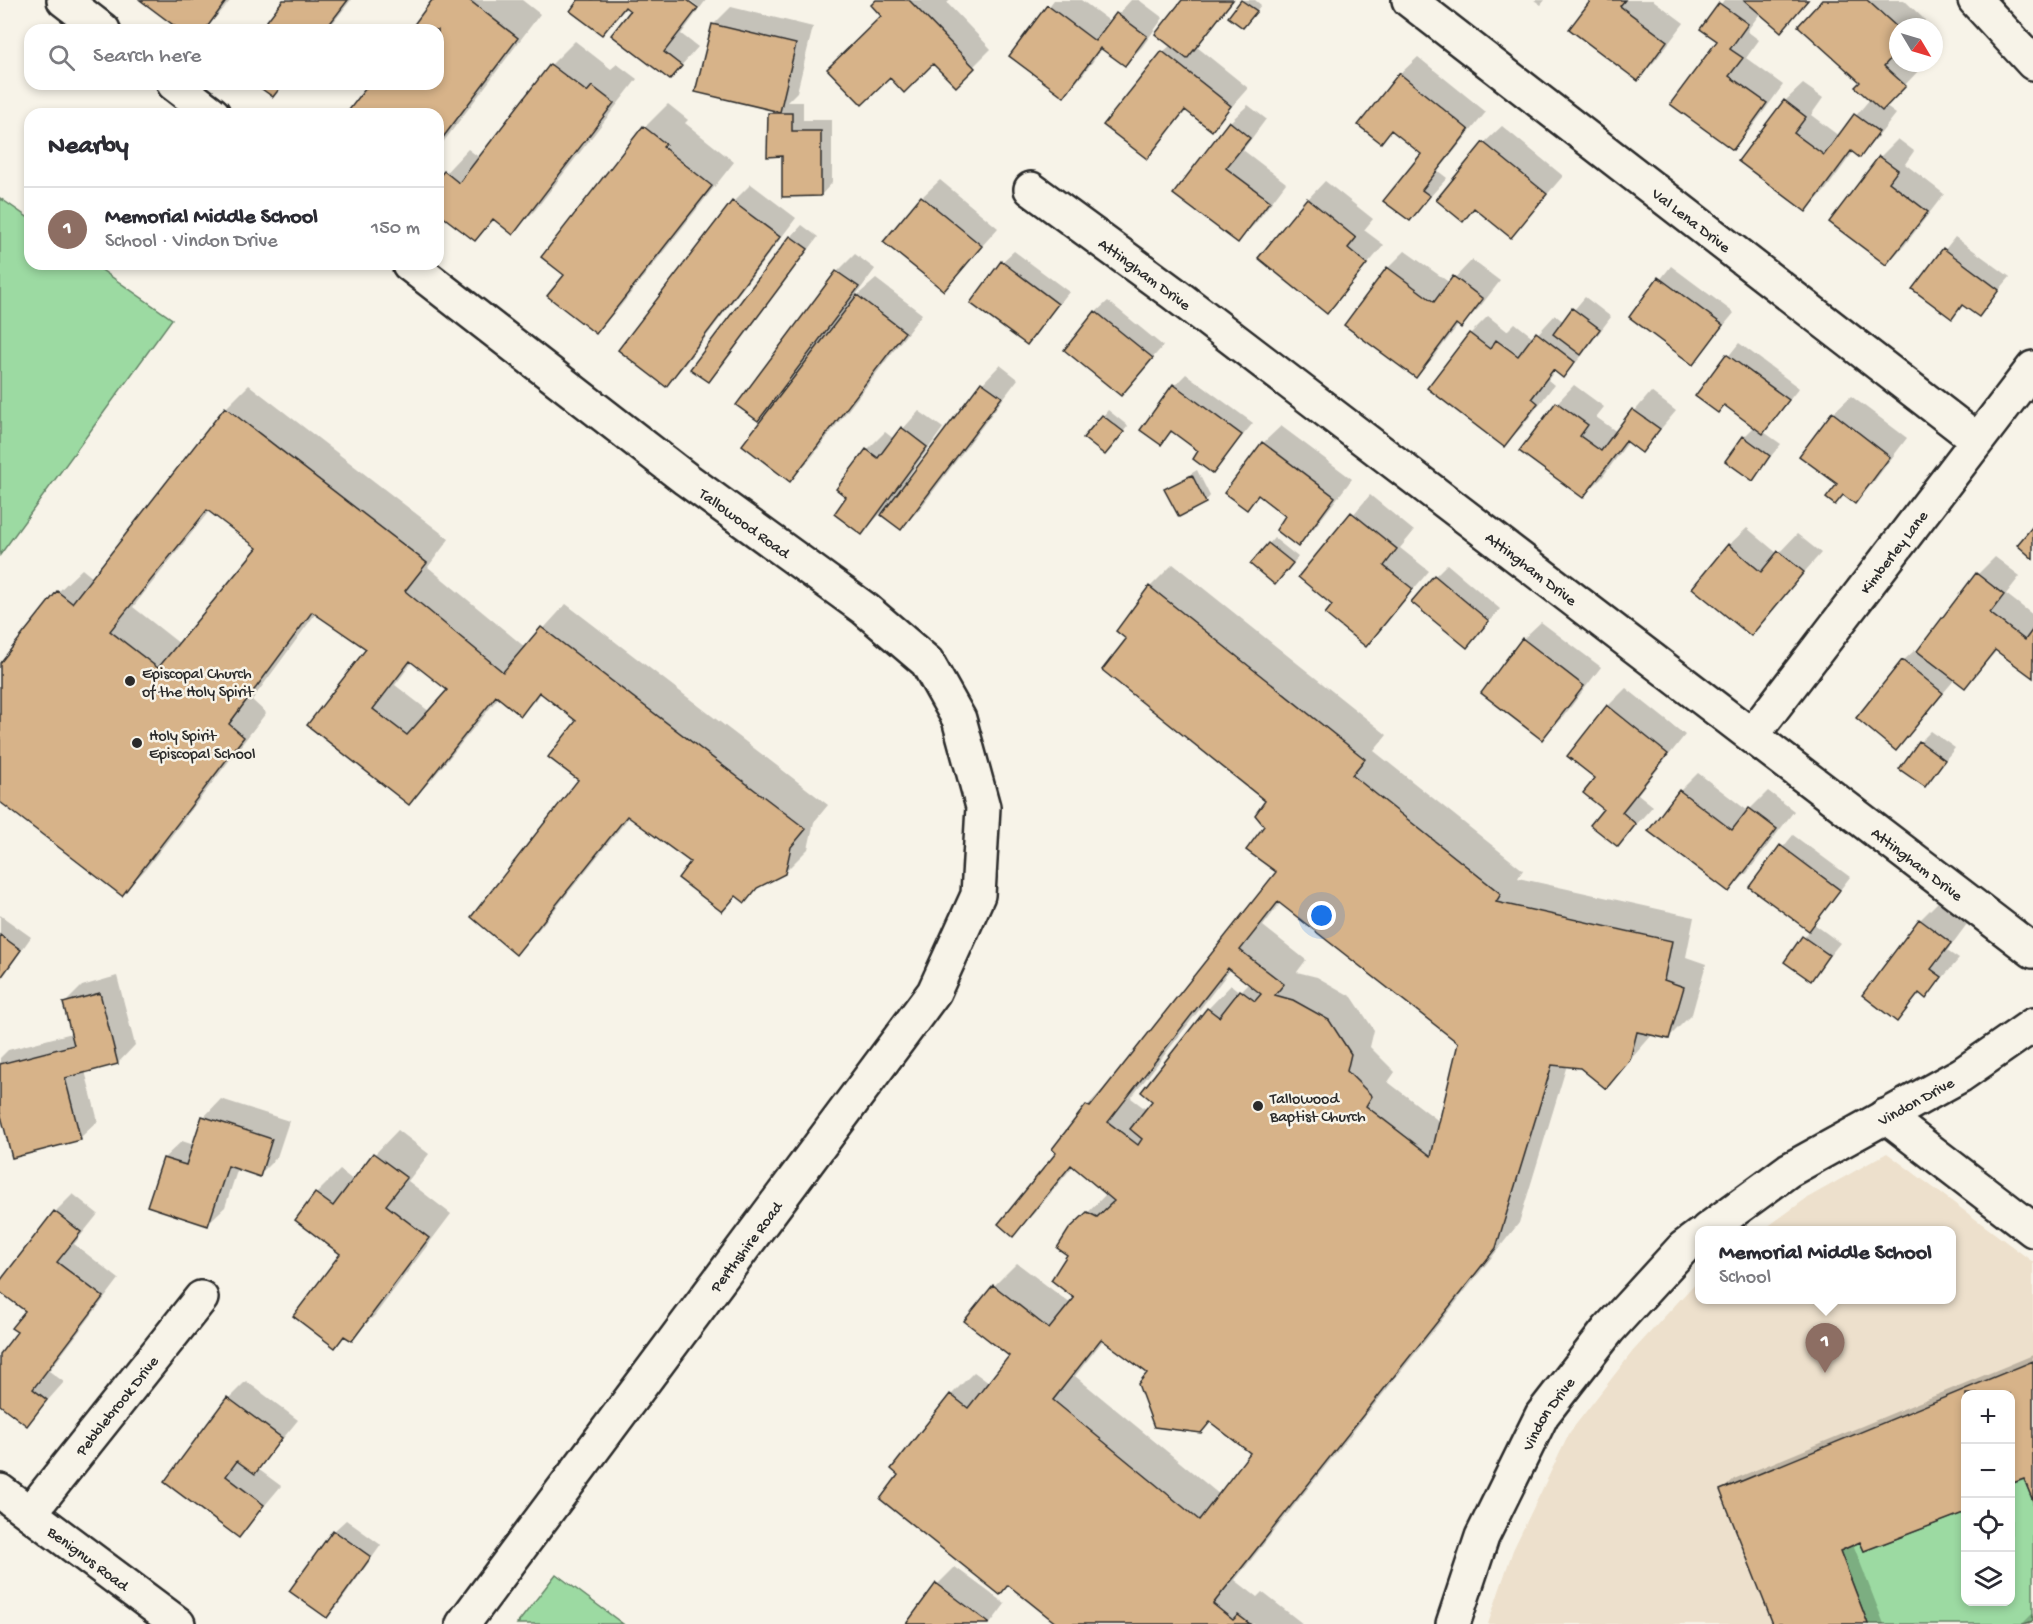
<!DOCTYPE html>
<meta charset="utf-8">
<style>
body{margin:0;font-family:"Gochi Hand",sans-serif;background:#f7f7f7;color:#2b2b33}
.controls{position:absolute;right:18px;bottom:18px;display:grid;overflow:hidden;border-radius:12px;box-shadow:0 3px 9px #0003}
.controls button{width:54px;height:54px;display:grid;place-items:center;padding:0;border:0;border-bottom:2px solid #e1e1e2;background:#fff;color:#2b2b33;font:30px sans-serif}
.compass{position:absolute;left:1889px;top:18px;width:54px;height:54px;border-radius:50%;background:#fff;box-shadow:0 3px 9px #0003;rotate:128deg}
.you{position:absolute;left:1322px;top:916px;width:21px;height:21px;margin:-15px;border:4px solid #fff;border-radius:50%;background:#1a73e8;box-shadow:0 0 0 9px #1a73e833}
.badge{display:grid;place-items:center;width:39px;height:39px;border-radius:50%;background:#ea580c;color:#fff;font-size:20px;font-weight:700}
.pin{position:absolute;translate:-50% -50px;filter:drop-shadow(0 2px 3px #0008)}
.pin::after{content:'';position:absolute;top:32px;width:21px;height:18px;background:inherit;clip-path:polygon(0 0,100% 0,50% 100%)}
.popup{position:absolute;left:1695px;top:1226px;width:261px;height:78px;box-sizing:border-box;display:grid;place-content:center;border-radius:12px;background:#fff;filter:drop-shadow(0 2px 4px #0005);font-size:20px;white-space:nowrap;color:#7c7c81}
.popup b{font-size:22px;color:#2b2b33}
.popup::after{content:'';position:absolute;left:50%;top:100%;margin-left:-12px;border:12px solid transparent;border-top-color:#fff}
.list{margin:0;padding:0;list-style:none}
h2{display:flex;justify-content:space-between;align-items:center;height:78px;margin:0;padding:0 24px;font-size:26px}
h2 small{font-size:20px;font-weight:400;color:#7c7c81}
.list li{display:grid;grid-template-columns:39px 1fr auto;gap:18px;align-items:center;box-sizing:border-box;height:84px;padding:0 24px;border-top:2px solid #e1e1e2}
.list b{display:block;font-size:22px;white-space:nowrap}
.list p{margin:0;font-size:20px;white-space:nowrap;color:#7c7c81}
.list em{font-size:20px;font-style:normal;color:#7c7c81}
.icon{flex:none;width:33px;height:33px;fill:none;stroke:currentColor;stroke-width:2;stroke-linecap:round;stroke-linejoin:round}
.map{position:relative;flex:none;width:2033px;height:1624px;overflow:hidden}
.search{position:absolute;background:#fff;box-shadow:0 3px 9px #0003;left:24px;top:24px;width:420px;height:66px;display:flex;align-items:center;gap:15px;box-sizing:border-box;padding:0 21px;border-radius:18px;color:#7c7c81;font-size:22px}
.panel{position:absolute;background:#fff;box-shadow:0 3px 9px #0003;left:24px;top:108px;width:420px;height:162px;border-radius:18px}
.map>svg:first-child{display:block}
</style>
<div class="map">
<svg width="2033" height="1624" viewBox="0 0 2033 1624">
<rect width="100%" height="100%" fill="#f7f3e8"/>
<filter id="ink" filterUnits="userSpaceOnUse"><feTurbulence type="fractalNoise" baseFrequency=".0167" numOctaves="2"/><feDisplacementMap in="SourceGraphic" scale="12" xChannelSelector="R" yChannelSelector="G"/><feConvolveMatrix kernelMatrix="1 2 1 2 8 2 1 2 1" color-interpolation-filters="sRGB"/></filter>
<g filter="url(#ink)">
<path fill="#ede0cc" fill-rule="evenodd" d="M1887,1153L2033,1262V1624H1488L1513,1550L1570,1432L1633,1351L1699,1279V1300H1951V1230H1763L1807,1198ZM1966,1394H2010V1602H1966Z"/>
<path fill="#9cdaa2" stroke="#648266" stroke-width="1.5" d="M0,198L30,219V264H93L172,319L0,555Z
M2024,1479L2033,1501V1621L2024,1624H1868L1840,1551L1860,1542L1864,1551L1965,1512L1966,1602H2010L2011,1484Z
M556,1574L623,1624H517Z"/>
<path fill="#0003" fill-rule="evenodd" d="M143,0H231L205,30H182Z
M285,0H351L327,30H261Z
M434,0H522L540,14L438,149V114H357L371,84H438V30H411Z
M580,0H685L698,11L681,34L698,47L670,78L632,11L627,7L602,33Z
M690,0H706L700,8Z
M878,0H950L947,3L991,49L956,84L883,16Z
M1054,0H1081L1111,22L1131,0H1139L1163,18L1142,47L1125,64L1103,48L1081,77L1063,95L1011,56Z
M1184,0H1234L1197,47L1248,88L1212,129L1187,110L1146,157L1163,52L1171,45Z
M1243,0H1255L1261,5L1248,21L1230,17Z
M1534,0H1545L1541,5Z
M1593,0H1653L1684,23L1655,61L1637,79Z
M1724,0H1809L1781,29L1761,12L1747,31L1759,40L1746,58L1783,85L1750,130L1733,148L1719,41L1702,29Z
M1824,0H1904L1925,20L1919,27H1898V63H1918L1922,67L1885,106L1896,114L1877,138L1860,156L1854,151L1824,192L1806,210L1785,101L1803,84L1823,98L1811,115L1839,136L1870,99Z
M731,7L813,27L797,92L787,102H803V120H832V183L821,195L784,155L769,114L774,109L713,25Z
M575,41L611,69L617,64L637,79L536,209L513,233L495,219L475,239L438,212V181L468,149L480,158L551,65Z
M1418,57L1486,112L1438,171L1447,178L1410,219L1423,154L1392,130L1381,141L1400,74Z
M668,104L688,120L685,123L734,162L619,308L596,332L566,274L543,257L645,127Z
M1248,105L1266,119L1243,150L1286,183L1255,224L1237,241L1175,194L1230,122Z
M1502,126L1563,176L1511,236L1475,207L1463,220L1484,143Z
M1898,139L1914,151L1905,164L1944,194L1904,246L1886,264L1831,221L1880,157Z
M940,180L998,228L944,289L922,197Z
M1325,181L1373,219L1364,230L1384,245L1327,312L1308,199Z
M751,184L796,218L683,367L666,385L620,350L733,202Z
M802,225L818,237L720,369L708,380L791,237Z
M1955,237L2010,277L1978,315L1964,305L1952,317L1914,289Z
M1014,251L1069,292L1027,344L1002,262Z
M1405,251L1450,283L1472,260L1500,281L1479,308L1461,326L1459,324L1433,358L1416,376L1388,268Z
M855,254L875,269L853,299L876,279L922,314L808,462L790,480L771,409L758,419L837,272Z
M1671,266L1734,313L1693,363L1631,317Z
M1585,297L1611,317L1580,358L1563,376L1555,370L1548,380L1554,385L1522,427L1504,445L1470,334L1488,316L1507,331L1515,323L1534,338L1555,315L1564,322Z
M1108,301L1163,346L1121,394L1096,312Z
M1739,343L1799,388L1764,432L1781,444L1752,479L1744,437L1755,426L1725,404L1718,411L1698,395Z
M1000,365L1018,379L919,510L901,528L881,513L862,533L848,496L867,450L885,432L894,439L919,411L943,428L907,478L909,480L983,383Z
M1186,374L1253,423L1213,472L1200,450L1173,430L1160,443L1175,385Z
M249,385L449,539L428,567L526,648L566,604L828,805L814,822L808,849L784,873L763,883L745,901L738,895L722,910L692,862L630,816L539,929L516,953L580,780L578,721L542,693L521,714L499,697L432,779L409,803L309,725L369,649L316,613L252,700L266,713L145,870L122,894L0,800V665L58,592L82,569L93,578L226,408ZM210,510L259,548L180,644L133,607ZM413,661L449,690L430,712L395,685Z
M1574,385L1604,407L1596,417L1617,432L1651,392L1676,411L1642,451L1629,441L1601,479L1583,496L1557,403Z
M1851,396L1907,438L1872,484L1855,502L1845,494L1835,503L1839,484L1833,413Z
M1108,410L1128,426L1110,448L1085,438Z
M1281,426L1352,479L1315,527L1298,545L1287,516L1260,495L1247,508L1263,443Z
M1197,470L1210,496L1205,502L1166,489Z
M1370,495L1414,531L1400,548L1429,571L1366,645L1334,604L1300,577Z
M1747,528L1778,554L1797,534L1821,553L1750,634L1729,545Z
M1274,538L1298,557L1281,578L1252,564Z
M1995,557L2020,576L2006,594L2033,615V676L1998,649L1965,686L1955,679L1896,749L1903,661L1915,650L1918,652L1978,574Z
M1173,564L1387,735L1374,751L1523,870L1518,878L1694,917L1686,957L1706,964L1692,1014L1668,1038L1653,1034L1606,1087L1580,1067L1567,1065L1519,1223L1235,1580L1257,1597L1262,1592L1303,1624H1059L901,1475L951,1395L974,1372L989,1383L1011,1356L994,1286L1017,1263L1071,1304L1076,1298L1069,1255L1071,1230L1107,1193L1074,1165L1036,1211L1013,1235L1087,1106L1110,1082L1278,872L1266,826L1267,801L1128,639L1150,587ZM1281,902L1460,1043L1440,1122L1388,1082L1395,1072L1370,1047L1374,1030L1352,997L1317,977L1297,972L1306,960L1263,926ZM1231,969L1249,983L1240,992L1231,985L1208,1009L1143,1092L1154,1101L1147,1110L1131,1098ZM1104,1339L1252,1453L1220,1495L1075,1376Z
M1447,564L1500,609L1467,646L1435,576Z
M1541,622L1601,667L1560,721L1542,738L1523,639Z
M1626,688L1685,735L1638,794L1653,806L1618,845L1597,778L1608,706Z
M1931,731L1955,748L1925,785L1920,742Z
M1698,773L1748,811L1768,791L1794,811L1747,873L1729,890L1650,831L1680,791Z
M1793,835L1850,877L1814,924L1840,943L1811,979L1786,961L1810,930L1751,887Z
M1938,902L1967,924L1947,951L1959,959L1926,997L1921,993L1897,1020L1864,994L1920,920Z
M0,915L31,937L0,981Z
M117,976L135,1045L118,1063L85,1071L98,1121L80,1138L0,1106V1058L8,1050L72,1033L65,1003L82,986Z
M221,1099L289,1121L277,1157L259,1175L238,1168L225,1207L207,1224L164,1158L182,1141L194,1145L204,1117Z
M398,1130L429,1154L408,1181L451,1214L375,1315L351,1339L345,1335L335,1346L342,1254L297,1219L316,1194L340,1170L354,1181L375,1154Z
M73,1194L98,1214L74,1244L119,1279L49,1371L64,1382L27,1424L0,1404V1357L19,1332L27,1311L0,1290V1283L55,1212Z
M2033,1355V1497L2025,1477L2016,1480L2010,1489V1394H1966L1861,1540L1853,1544L1884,1624H1775L1722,1490L1734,1479Z
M246,1381L298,1420L258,1469L281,1486L239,1536L166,1482L229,1398Z
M346,1520L381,1545L339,1604L327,1616L334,1531Z
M955,1567L1005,1604L990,1624H908L938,1584Z
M2033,1614V1624H2022L2031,1615Z"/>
<path fill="#d7b389" stroke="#2b2b2b" stroke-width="1.5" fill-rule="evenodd" d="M140,0H227L205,30H180Z
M283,0H348L325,30H260Z
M432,0H469L518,38L438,144V114H355L349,110L369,84H438V30H410Z
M578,0H687L698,8L664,52L682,66L670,80L611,35L630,11L625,7L602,35L570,11Z
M876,0H909L975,68L956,87L933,64L904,93L890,78L862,105L827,69L881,16L871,5Z
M1182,0H1233L1187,59L1155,34Z
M1241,0L1257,11L1243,28L1228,17Z
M1591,0H1625L1620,6L1667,41L1638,81L1569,29Z
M1744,0H1808L1781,32Z
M1822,0H1867L1898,28V50L1884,66L1906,86L1882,111L1855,87L1860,82L1798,26Z
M1719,3L1748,24L1730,49L1743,58L1729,76L1767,103L1733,150L1670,104L1717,41L1700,29Z
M1047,5L1095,41L1116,13L1147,36L1125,66L1100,48L1064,97L1009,56Z
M712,24L796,44L780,112L695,92Z
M1162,51L1231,106L1212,131L1185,110L1147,159L1103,125Z
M550,64L587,92L592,86L614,103L513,235L493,219L475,241L438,213V178L444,171L459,183Z
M1399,73L1469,130L1422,190L1430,196L1410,221L1383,201L1421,154L1391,130L1381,143L1358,125Z
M255,84H283L273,97Z
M1784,100L1806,117L1794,133L1824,155L1854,114L1879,132L1860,158L1851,151L1806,212L1738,161Z
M768,113H792V131H821V196L782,197V156L767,157Z
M1229,121L1250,138L1226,168L1270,201L1238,243L1173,194Z
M643,126L666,144L663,147L712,186L596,334L547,296L564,275L541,257Z
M1483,142L1547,194L1511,238L1474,208L1463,222L1436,200Z
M1879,156L1898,170L1889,182L1928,212L1886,265L1829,222Z
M921,196L982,246L944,291L883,242Z
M1307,198L1356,238L1348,248L1367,264L1327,314L1258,258Z
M732,201L780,237L666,387L618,350Z
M790,236L808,249L709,382L690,369Z
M1943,248L1999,290L1979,317L1962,305L1952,319L1912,289Z
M1001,261L1058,304L1027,345L970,303Z
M1387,267L1434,302L1453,276L1483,299L1461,328L1456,324L1416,378L1344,325Z
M836,271L859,287L758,421L736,405Z
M1658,277L1723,325L1693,365L1629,317Z
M857,295L905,332L790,482L742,445Z
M1572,308L1600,329L1581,355L1553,334Z
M1095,311L1153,358L1121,396L1064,350Z
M1536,332L1575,362L1563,378L1553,370L1532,398L1538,403L1504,447L1427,388L1469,333L1490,349L1496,340L1518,356Z
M1726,354L1789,400L1763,434L1724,405L1718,413L1695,396Z
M981,382L1002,397L901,530L881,515Z
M1173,384L1242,435L1213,474L1193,459L1198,451L1171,431L1161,445L1140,430Z
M1556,402L1588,425L1580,436L1601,451L1632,409L1660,429L1642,453L1626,441L1583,498L1519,451Z
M225,407L427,563L405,591L503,672L541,627L806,829L791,847L785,874L757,888L745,903L736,896L722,912L678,878L690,862L627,816L516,955L471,917L578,780L548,757L576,721L539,692L521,716L496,696L409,805L307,725L366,649L312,612L229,724L244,737L122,896L0,802V663L57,591L72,603ZM207,510L257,548L158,668L110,631ZM410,661L447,690L407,735L373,709Z
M1832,412L1890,457L1855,504L1843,495L1835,505L1826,498L1837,484L1799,456Z
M1102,415L1124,432L1105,455L1083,438Z
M901,427L927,447L862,535L834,514L846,497L836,489L866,449L878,458Z
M1743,436L1770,456L1753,481L1725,461Z
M1262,442L1335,497L1298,547L1276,530L1285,516L1258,495L1247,510L1224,493Z
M1192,475L1206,503L1179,517L1164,489Z
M1351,512L1397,549L1384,566L1413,589L1366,647L1325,614L1332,605L1298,577Z
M2033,526V559L2017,545Z
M1268,543L1293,563L1275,585L1250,564Z
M1728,544L1761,572L1778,551L1804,572L1751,636L1692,588Z
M1976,573L2004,595L1990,613L2025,640L2033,629V678L1995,650L1965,688L1917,651Z
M1434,575L1489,621L1467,648L1411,602Z
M1149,586L1365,759L1352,775L1501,894L1496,902L1672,941L1664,980L1684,987L1669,1039L1637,1032L1630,1060L1606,1089L1580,1068L1552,1065L1496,1248L1213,1604L1233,1620L1238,1615L1250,1624H1057L1008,1585L1000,1595L880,1499L898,1475L891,1469L950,1394L968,1408L1009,1356L964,1321L993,1285L1049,1329L1074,1298L1051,1280L1067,1255L1057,1248L1069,1229L1087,1212L1097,1217L1114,1201L1071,1165L1013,1237L998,1224L1056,1153L1052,1149L1086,1105L1090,1107L1276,872L1246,850L1264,826L1255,815L1265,801L1102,670L1126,639L1116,631ZM1278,902L1458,1043L1431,1156L1366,1106L1372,1096L1347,1071L1351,1054L1329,1020L1293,1000L1275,995L1284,984L1240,950ZM1228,968L1261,994L1255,1001L1240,990L1219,1017L1207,1008L1141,1092L1152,1101L1130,1129L1142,1139L1138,1145L1108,1122ZM1101,1339L1147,1373L1138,1384L1154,1427L1201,1433L1210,1422L1250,1453L1199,1520L1053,1400Z
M1522,638L1584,686L1542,740L1481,693Z
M1902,660L1943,693L1896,751L1856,718Z
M1607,705L1668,754L1622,812L1636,824L1618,847L1590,825L1603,809L1583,793L1595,778L1567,756Z
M1919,741L1945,760L1925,787L1899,769Z
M1679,790L1732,830L1749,808L1777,829L1729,892L1648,831Z
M1780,845L1840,890L1809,931L1749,887Z
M1919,919L1951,943L1931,969L1942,977L1926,999L1919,993L1897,1022L1862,995Z
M0,935L21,950L0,979Z
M1802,936L1829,955L1811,981L1784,962Z
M100,993L118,1064L65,1078L81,1140L12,1158L0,1112V1064L74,1045L63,1003Z
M202,1116L272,1139L260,1177L228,1166L208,1226L147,1206L163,1158L186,1165Z
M373,1153L407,1178L386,1205L429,1238L352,1341L344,1336L335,1348L293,1316L340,1254L295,1220L315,1193L333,1206Z
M54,1211L81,1232L57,1262L103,1297L33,1389L47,1400L27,1426L0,1405V1354L17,1332L11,1328L25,1311L0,1292V1281Z
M2033,1361V1501L2024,1479L2010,1484V1394H1966V1512L1864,1551L1860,1542L1840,1551L1868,1624H1773L1720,1490Z
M227,1397L282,1438L255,1474L237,1461L226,1476L264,1505L239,1538L164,1482Z
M333,1530L371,1557L327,1618L289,1591Z
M936,1583L989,1623L988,1624H906Z"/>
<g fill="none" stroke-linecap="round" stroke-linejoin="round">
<g stroke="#2b2b2b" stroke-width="38">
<g id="street">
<path id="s1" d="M1409,0L1976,439"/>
<path d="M1975,0L2033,63"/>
<path id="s2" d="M1031,189L1173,293L2033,951"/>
<path id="s3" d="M1753,734L2033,368"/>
<path id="s4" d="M30,1513L201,1298"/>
</g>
</g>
<g stroke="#2b2b2b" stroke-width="38">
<g id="secondary">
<path d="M64,0L103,30"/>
<path d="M174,84L213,114"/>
<path id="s5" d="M409,264L686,479L865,609L927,662L959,719L983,807L978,895L934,992L463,1624"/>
<path d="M1885,1116L2033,1230"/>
<path id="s6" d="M1707,1230L1789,1170L1961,1075L2033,1025"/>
<path id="s7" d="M0,1491L178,1624"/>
<path id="s8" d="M1453,1624L1482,1537L1542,1415L1608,1330L1683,1248L1699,1236"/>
</g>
</g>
<use href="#street" stroke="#f7f3e8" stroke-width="33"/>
<use href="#secondary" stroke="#f7f3e8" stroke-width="33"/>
</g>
</g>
<g fill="#2b2b2b" stroke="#f7f3e8" stroke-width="2">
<circle cx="130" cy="681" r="6"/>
<circle cx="137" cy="743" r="6"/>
<circle cx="1258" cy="1106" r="6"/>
</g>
<g text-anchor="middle" stroke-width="5" stroke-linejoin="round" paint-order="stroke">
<g font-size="16" fill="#2b2b2b" stroke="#f7f3e8">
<text dy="6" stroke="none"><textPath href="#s1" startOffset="358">Val Lena Drive</textPath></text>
<text dy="6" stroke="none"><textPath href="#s2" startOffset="142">Attingham Drive</textPath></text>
<text dy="6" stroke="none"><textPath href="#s5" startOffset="424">Tallowood Road</textPath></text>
<text dy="6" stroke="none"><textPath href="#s3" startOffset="230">Kimberley Lane</textPath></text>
<text dy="6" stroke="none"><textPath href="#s2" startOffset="628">Attingham Drive</textPath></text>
<text dy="6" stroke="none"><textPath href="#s2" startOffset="1114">Attingham Drive</textPath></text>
<text dy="6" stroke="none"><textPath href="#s6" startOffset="246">Vindon Drive</textPath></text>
<text transform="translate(745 1246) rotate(-53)" y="6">Perthshire Road</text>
<text dy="6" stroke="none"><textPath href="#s4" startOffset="138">Pebblebrook Drive</textPath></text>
<text dy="6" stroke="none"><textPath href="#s8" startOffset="232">Vindon Drive</textPath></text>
<text dy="6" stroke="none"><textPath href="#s7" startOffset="111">Benignus Road</textPath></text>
</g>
<g font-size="16" fill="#2b2b2b" stroke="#f7f3e8" text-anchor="start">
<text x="142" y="678">Episcopal Church<tspan x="142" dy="18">of the Holy Spirit</tspan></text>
<text x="149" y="740">Holy Spirit<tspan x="149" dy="18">Episcopal School</tspan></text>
<text x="1270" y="1103">Tallowood<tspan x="1270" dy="18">Baptist Church</tspan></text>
</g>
</g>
</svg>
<div class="controls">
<button>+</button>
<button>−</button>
<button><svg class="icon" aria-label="locate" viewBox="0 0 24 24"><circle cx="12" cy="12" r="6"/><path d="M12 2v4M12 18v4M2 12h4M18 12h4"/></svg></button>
<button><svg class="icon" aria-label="layers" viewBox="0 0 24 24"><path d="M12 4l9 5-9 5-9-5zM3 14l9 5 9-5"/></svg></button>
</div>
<svg class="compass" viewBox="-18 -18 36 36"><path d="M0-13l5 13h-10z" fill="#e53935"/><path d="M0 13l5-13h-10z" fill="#7c7c81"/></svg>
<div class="you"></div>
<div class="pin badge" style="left:1825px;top:1373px;background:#8d6e63">1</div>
<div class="popup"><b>Memorial Middle School</b>School</div>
<div class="search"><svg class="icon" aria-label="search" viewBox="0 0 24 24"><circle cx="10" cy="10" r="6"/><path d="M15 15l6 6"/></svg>Search here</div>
<section class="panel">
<h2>Nearby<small></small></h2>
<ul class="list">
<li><span class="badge" style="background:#8d6e63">1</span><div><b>Memorial Middle School</b><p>School · Vindon Drive</p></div><em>150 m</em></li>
</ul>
</section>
</div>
